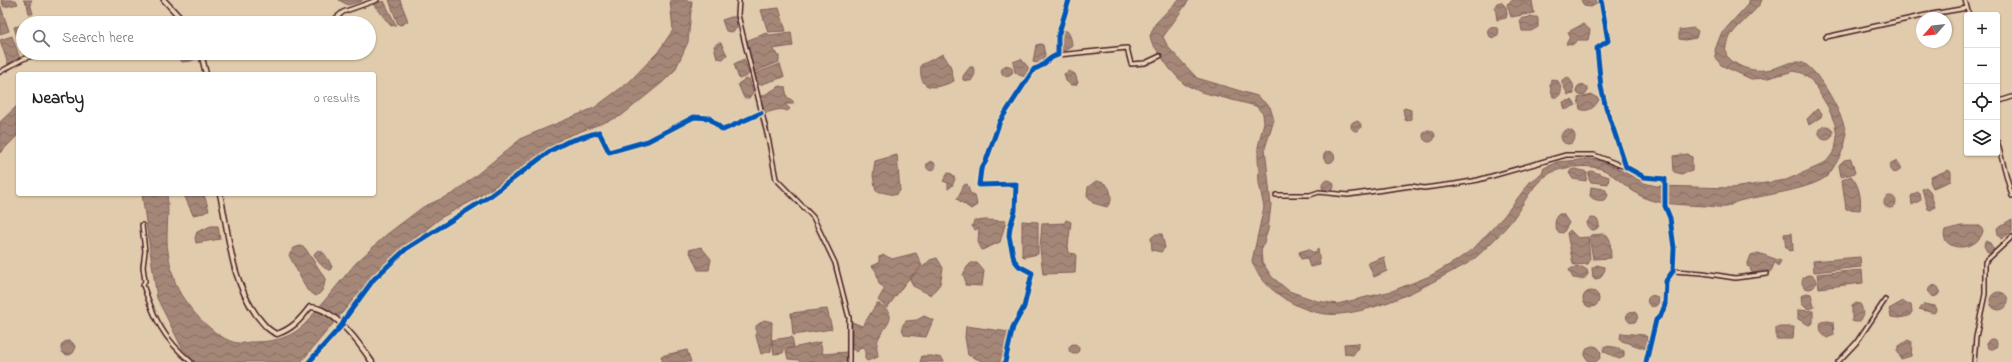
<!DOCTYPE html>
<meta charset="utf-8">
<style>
body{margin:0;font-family:"Indie Flower",sans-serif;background:#f2f2f2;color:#202124}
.controls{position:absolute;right:12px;top:12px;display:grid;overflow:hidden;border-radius:4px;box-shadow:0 1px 3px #0004}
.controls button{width:36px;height:36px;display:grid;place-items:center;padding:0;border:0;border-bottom:1px solid #e0e0e0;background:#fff;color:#202124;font:20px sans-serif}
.compass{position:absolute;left:1916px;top:12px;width:36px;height:36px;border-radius:50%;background:#fff;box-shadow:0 1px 3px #0004;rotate:243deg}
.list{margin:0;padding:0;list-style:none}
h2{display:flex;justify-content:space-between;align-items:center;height:52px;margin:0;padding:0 16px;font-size:17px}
h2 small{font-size:13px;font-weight:400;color:#757577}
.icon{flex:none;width:22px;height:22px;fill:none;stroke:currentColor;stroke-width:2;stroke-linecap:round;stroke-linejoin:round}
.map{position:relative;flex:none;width:2012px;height:362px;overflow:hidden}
.search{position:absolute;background:#fff;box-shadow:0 1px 3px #0004;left:16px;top:16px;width:360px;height:44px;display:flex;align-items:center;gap:10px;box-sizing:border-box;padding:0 14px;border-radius:22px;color:#757577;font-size:15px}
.panel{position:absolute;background:#fff;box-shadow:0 1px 3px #0004;left:16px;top:72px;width:360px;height:124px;border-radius:4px}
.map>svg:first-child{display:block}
</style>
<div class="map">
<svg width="2012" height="362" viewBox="0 0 2012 362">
<defs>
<pattern id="water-waves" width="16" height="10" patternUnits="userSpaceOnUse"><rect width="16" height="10" fill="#a58778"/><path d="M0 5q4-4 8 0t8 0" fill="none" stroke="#886e63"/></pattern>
</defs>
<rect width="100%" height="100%" fill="#e0cbac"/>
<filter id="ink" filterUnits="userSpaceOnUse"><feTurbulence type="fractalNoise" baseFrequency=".025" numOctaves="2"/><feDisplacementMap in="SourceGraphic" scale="8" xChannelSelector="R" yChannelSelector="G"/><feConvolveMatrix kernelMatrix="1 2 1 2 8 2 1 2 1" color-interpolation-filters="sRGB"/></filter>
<g filter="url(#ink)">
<path fill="url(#water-waves)" stroke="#815d59" d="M1,0H16L18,4L4,7Z
M23,0H32L30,3L33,14H29L27,4Z
M339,0H362V1L348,5Z
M389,0H400L408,21L401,25L398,24Z
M670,0L692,1L688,42L675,70L663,82L621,116L563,138L534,158L525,167L472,201L442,217L397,253L372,277L301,362H195L182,348L157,298L142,194H167C169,208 167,224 167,239C167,252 171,269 175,282C181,302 216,341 238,343C242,344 247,342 251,342C273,342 290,339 306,323L355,264L386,235L423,207L454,193L522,138L594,108L629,82L658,52L673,30Z
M1178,0H1189L1163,37L1168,47L1197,78L1257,96L1270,107L1274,120L1265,148L1271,205L1268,230L1261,251L1262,262L1272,277L1289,291L1317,301L1337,304L1392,291L1430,276L1456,261L1475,247L1504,216L1530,182L1542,174L1544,168L1557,162L1589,159L1604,161L1644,183L1656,186L1732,188L1786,180L1819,166L1827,161L1835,150L1837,137L1835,124L1828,107L1812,81L1802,73L1794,71L1768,78L1751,79L1721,65L1716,58L1715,50L1721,34L1749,3V0H1762C1755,16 1722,33 1726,53C1727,58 1730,61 1735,63C1745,70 1759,72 1771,69C1782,67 1792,59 1803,63C1819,70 1845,118 1846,135C1846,148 1836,164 1829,174C1817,189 1758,196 1739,201C1734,202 1730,206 1726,207C1720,208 1712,206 1707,206C1688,205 1669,205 1650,200C1634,195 1621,180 1606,171C1594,164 1568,166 1555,171C1532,180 1524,206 1509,224C1499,235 1487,248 1475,258C1468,264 1459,268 1451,272C1417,291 1379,310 1340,314C1308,318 1262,292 1252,261L1264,207L1259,183L1258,157V147L1264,122L1263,114L1256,106L1201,92L1184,84L1170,69L1152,43L1150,36L1155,24Z
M1513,0L1532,1L1534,13L1511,17L1507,4Z
M1581,0H1598V3L1591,7L1584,6Z
M384,1L396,25L391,26L373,4Z
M1501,2L1506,7L1507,15L1506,18L1497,20L1495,6L1497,3Z
M0,4L9,31L0,34Z
M779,8L786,31L768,32L761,10Z
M731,17H736L737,28L732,32L726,31L722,20Z
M1530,17H1537L1538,19V27L1531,31H1522L1520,19Z
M1583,24L1590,30L1588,40H1578L1572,45L1566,44L1570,37L1568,32Z
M23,25V43L19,44L14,27Z
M1487.5 32a5.5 5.5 0 1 1 11 0a5.5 5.5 0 1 1-11 0Z
M1694,28L1698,31L1696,38L1685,40L1679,39V30Z
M1063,31H1067C1071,36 1072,41 1072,47L1064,51L1060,49C1059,44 1060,35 1063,31Z
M791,32L793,46L772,49L779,56V62L752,73L746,41L766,33L770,35Z
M12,36L20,59L8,64L0,40Z
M718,43H721L727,55L723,59L717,58L714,46Z
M1040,44L1043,45L1045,55L1041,64L1033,62L1036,45Z
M176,53H194L195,59L191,61L182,62Z
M943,54L950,65L954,81C936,89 918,93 921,65Z
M744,59L749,73L747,76L739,79L734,64Z
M1021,59L1028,67V74L1026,77L1019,75L1015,72L1013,62Z
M780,64L784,77L759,85L754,74Z
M1001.5 71a5.5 5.5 0 1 1 11 0a5.5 5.5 0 1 1-11 0Z
M970,67H973L975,74L971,81L963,80V76Z
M1069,71L1075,74L1078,83L1076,85H1071L1066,81L1064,74Z
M1568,77L1573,84L1574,94L1568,95L1562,83V80Z
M745,79H749L753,92L749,98H744L738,84Z
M1551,79L1558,81C1561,87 1564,93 1557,97H1553L1550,86Z
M1576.5 90a5.5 5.5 0 1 1 11 0a5.5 5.5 0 1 1-11 0Z
M780,86L785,87L787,97L793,101V104H785L790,109L787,111C780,107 770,112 763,114L759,98Z
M1592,95L1599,99C1596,107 1588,113 1580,109L1578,98Z
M1572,100L1576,105L1565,110L1563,102Z
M18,105V135L0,153V122Z
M1405,108L1411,110V119L1408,121L1405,120L1403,109Z
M1817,109L1822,113L1821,117L1809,125L1807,119Z
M1351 126a5 5 0 1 1 10 0a5 5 0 1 1-10 0Z
M1819 133a7 7 0 1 1 14 0a7 7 0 1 1-14 0Z
M1423 136a6 6 0 1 1 12 0a6 6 0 1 1-12 0Z
M1561 137a7 7 0 1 1 14 0a7 7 0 1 1-14 0Z
M1323.5 157a5.5 5.5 0 1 1 11 0a5.5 5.5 0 1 1-11 0Z
M1688,154L1692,157V171L1682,174L1674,172L1673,156Z
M897,155L900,191L895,195L876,191L873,176L875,161Z
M1851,159L1855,173L1841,177L1839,165L1844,160Z
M926.5 166a4.5 4.5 0 1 1 9 0a4.5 4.5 0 1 1-9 0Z
M1889.5 167a5.5 5.5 0 1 1 11 0a5.5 5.5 0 1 1-11 0Z
M1575,169L1584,171L1587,173L1586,181L1573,179L1569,173L1571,170Z
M1948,170L1951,172V181L1933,188L1930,182L1931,177Z
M1591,171L1609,177L1608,184L1591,182L1589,180V172Z
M948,173L952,174L955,179L952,186L948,189V183L943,181Z
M1851,176C1859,184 1862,200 1860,210L1846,209L1842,180Z
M1322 186a6 6 0 1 1 12 0a6 6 0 1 1-12 0Z
M1096,181C1109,183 1111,189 1111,201L1107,207L1093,203L1087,196L1088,187Z
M967,184L970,193L975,195L977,205L971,209L957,199L964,185Z
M1591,187L1605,189L1608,195L1606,199C1601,202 1593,200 1590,196Z
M1926,187L1930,191L1935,207L1931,210L1928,209L1922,189Z
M1917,192L1920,194L1921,200L1912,205L1911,196Z
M189,194L193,197L204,195L209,210L204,213L193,215L185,197L184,195Z
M1884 202a6 6 0 1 1 12 0a6 6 0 1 1-12 0Z
M1559,214H1563L1569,223L1563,233L1558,232L1555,225L1556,217Z
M1587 224a6 6 0 1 1 12 0a6 6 0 1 1-12 0Z
M2012,219V232L2001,239L1998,234L1997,228Z
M986,220L1006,221L1000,242L982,250L978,242L979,228L975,230L972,226L974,221Z
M1066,220L1071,222L1068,246L1069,253L1076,254L1075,273L1043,274L1040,248L1042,224L1065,223Z
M1022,221L1038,222V254L1024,257L1022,255Z
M211,226H218L220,239L196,243L195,238L197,232Z
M1961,226H1980L1983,231C1977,254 1938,251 1945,230Z
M1570,230L1578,238L1588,237L1590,260L1588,264L1574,265L1573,264L1567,233Z
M1792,233L1793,250L1789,251L1786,248L1784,234Z
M1156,234H1162L1165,248L1161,252L1152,250L1151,238Z
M1603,234L1607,235L1610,240L1611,258L1593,259L1589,237L1591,235Z
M1985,241L1990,243L1994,250L1990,253H1988L1984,246Z
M300,246L305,248L325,278C325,286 323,292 316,296L307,290L289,255L294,248Z
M701,247L711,259L709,270H698L689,250Z
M1309,249L1312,252H1315L1318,249L1320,265L1310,267L1307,258L1301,259L1299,252Z
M318,250C325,251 329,261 332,267L330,270C323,269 317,261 314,254Z
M916,253L922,266L906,282L887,308L878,300L885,288L879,284L876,271L872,266L879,263V257L884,255L892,259Z
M1758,253L1781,261L1778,266L1775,262L1771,271H1759L1754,274L1751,271L1750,267L1747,266L1751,255Z
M1384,257L1387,271L1374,277L1368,263Z
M1860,257L1861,267L1814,272L1813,261Z
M937,258L943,268L940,284L931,295L913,286L910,279L930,260Z
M971,263H977L984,271L982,286L965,285V279L963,275L967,267Z
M1597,265L1604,267L1605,270L1600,278L1596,279L1593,278L1592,268Z
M1582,267L1587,270L1588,274C1584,281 1580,279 1573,278L1569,270L1572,268Z
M1862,270L1863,283L1819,288L1817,274Z
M1802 282a7 7 0 1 1 14 0a7 7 0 1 1-14 0Z
M1928.5 291a5.5 5.5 0 1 1 11 0a5.5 5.5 0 1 1-11 0Z
M1583 299a8 8 0 1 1 16 0a8 8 0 1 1-16 0Z
M1990 301a9 9 0 1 1 18 0a9 9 0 1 1-18 0Z
M1807,293L1811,294L1814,307L1810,309L1806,308L1802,304L1801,296Z
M1647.5 301a5.5 5.5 0 1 1 11 0a5.5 5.5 0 1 1-11 0Z
M1903,301L1911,305L1912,312L1909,316L1899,318L1891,317L1889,309Z
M877,303C906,317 878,329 877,344C876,348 878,352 878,357L867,361L865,359V350L861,347L857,352L852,349V322L862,326L864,324Z
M1856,303L1860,304C1865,311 1864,326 1852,321V306Z
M1924,304L1935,306L1937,309L1934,313L1919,309Z
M827,309L832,329L793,335L791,313Z
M1798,310L1813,311V323L1809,325L1798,319Z
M1626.5 317a5.5 5.5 0 1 1 11 0a5.5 5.5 0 1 1-11 0Z
M924,316L933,320L926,337L905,335C901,329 901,326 906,321L917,320Z
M764,320L772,322L771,351L761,354L756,336V326Z
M1828,321L1833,322L1834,335L1827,338C1821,334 1819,329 1821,322Z
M966,326L1009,332L1003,362H984L968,355L965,337Z
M1776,327H1794L1793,339H1776Z
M1621,333L1644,335L1647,337L1646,349L1622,341L1620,339Z
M792,337L794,347L784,349L783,353L774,354L772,340Z
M1987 344a5 5 0 1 1 10 0a5 5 0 1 1-10 0Z
M1908,340L1912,342L1911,356L1901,359L1897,350L1899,346Z
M61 348a7 7 0 1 1 14 0a7 7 0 1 1-14 0Z
M820,342L823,354L847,352L846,362H800L799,360L788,359L786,350L788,349Z
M1359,343V346L1353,355L1345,354L1344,344Z
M1069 349a5 5 0 1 1 10 0a5 5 0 1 1-10 0Z
M1605,346L1614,347L1624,351V357L1619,359L1603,351Z
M1585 354a8 8 0 1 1 16 0a8 8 0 1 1-16 0Z
M687,350L691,362H663L661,356Z
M922,356H932L942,358L944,362H920Z"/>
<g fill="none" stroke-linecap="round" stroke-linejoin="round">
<g stroke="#4a1f2b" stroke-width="6">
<path id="minor" d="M739,0L738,15L769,142L776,179L813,217L835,263L849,318V362
M1601,0L1608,41L1597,48L1601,87L1605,104L1626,167L1644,177L1665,179V206L1670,218L1674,248L1673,271L1666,281L1665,305L1661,315L1656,320L1646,362
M1965,0L1969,15
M330,23L343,12L377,0
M1826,37L1926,15L1967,8
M1058,55L1127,48L1131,64L1145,63L1160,56
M0,72L23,59L41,53
M1997,102L2012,97
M1997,141L2012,196
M1276,195H1310L1319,192L1348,195L1411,186L1424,188L1455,184L1478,180L1566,155H1594L1625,167
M142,225L145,251L143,267L145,281L143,285C155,320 163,338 191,362
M1673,271L1703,273L1735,278L1767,274
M309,362L342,325L346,317L374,279L406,249L490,196L550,151L567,142L599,132L609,152L648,141L694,117L709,118L723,130L761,113
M1005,362L1013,327L1024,307L1032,273L1019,266L1014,260L1009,236L1010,227L1015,211L1016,184L979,185L981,169L986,161L1000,121L1034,69C1046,66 1046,58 1058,55V36L1069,0
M1838,362L1856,343L1885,300
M1974,362L1976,337L1985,294V262L2012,237"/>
</g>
<g stroke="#4a1f2b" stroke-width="7">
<path id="tertiary" d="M164,0L185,23
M201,53L206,74
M220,194C230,238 230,278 257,316C264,324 267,330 277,334C292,329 300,320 310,307C333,307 360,344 372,362"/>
</g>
<use href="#minor" stroke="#ead6b4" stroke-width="3"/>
<use href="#tertiary" stroke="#ead6b4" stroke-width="4"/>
<g stroke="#ead6b4" stroke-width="8">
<path id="cycleway" d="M1601,0L1608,41L1597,48L1601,87L1605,104L1626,167L1644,177L1665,179V206L1670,218L1674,248L1673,271L1666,281L1665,305L1661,315L1656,320L1646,362
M309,362L342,325L346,317L374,279L406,249L490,196L550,151L567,142L599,132L609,152L648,141L694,117L709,118L723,130L761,113
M1005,362L1013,327L1024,307L1032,273L1019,266L1014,260L1009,236L1010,227L1015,211L1016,184L979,185L981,169L986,161L1000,121L1034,69C1046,66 1046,58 1058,55V36L1069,0"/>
</g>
<use href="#cycleway" stroke="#0057b8" stroke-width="5"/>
</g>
</g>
</svg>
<div class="controls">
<button>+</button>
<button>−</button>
<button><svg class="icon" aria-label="locate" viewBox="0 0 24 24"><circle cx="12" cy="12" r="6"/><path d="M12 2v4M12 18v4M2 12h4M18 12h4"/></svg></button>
<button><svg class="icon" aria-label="layers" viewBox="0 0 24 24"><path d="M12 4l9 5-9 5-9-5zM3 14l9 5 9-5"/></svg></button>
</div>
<svg class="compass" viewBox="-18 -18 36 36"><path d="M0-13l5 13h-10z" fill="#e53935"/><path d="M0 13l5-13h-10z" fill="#757577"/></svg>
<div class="search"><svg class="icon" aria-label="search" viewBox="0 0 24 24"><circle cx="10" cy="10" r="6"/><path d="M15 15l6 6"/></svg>Search here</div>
<section class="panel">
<h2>Nearby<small>0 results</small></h2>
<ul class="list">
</ul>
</section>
</div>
